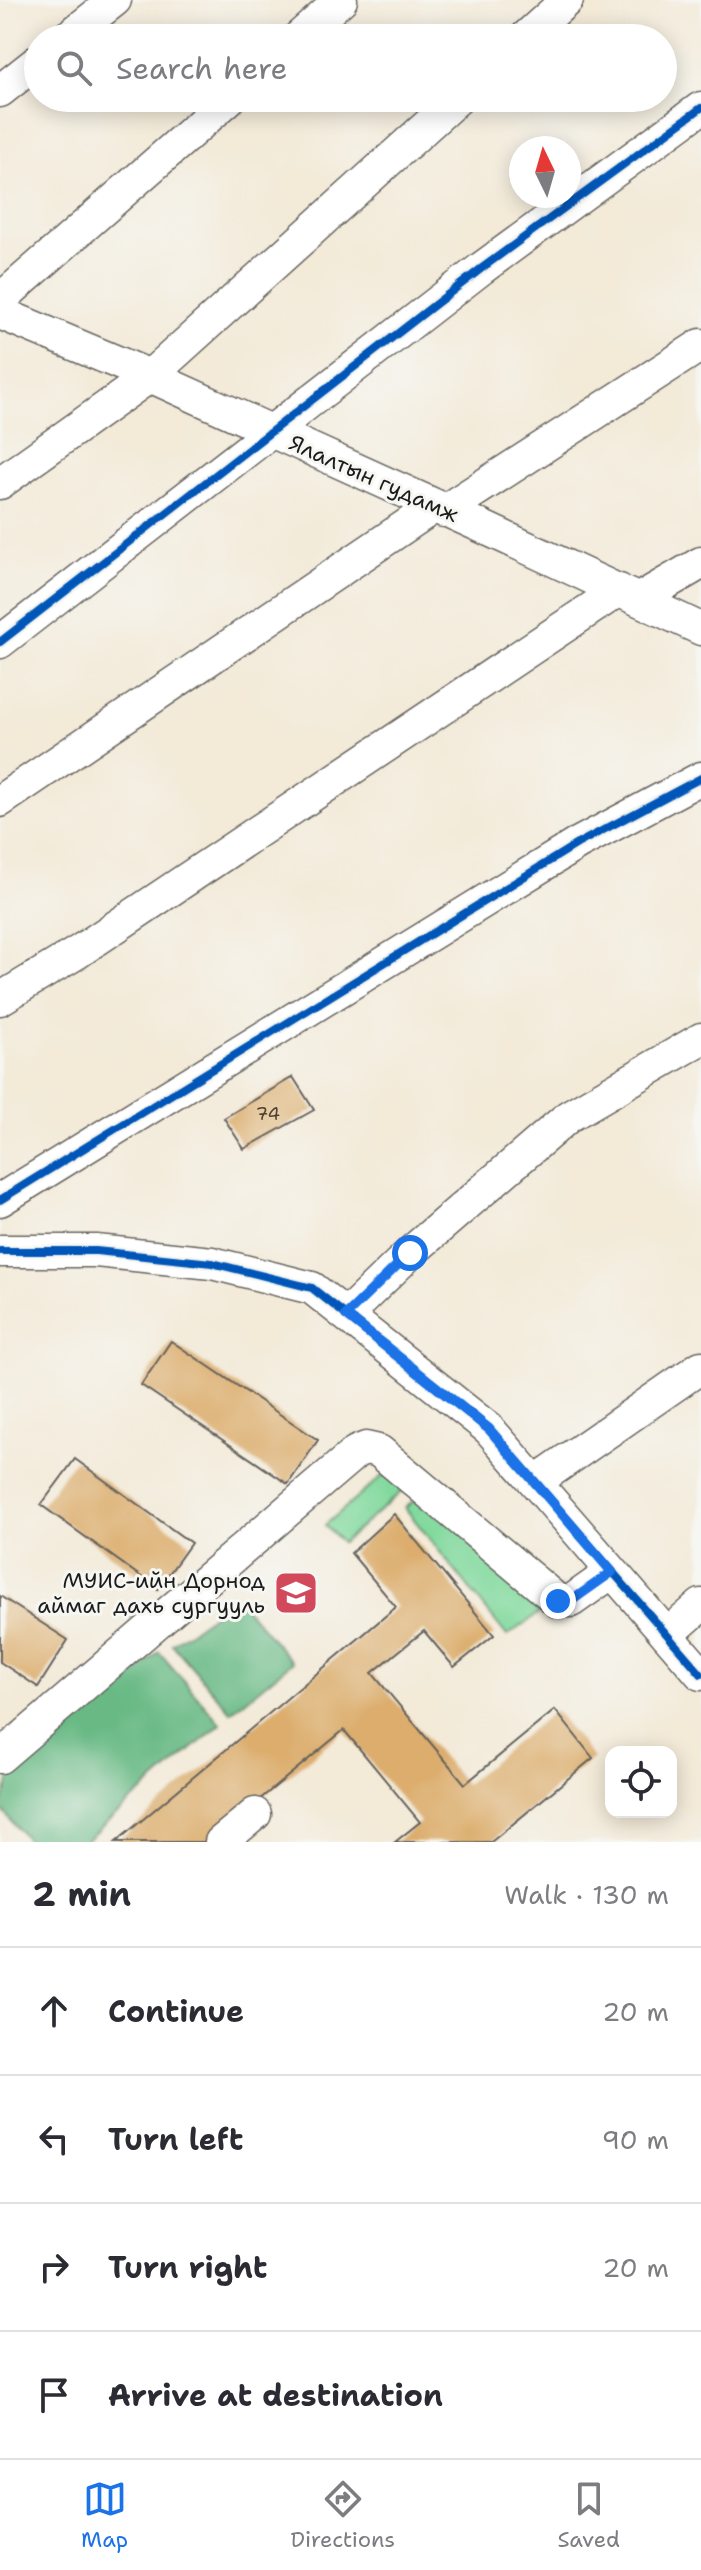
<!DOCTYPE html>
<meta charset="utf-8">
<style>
body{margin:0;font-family:"Shantell Sans",sans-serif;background:#f7f7f7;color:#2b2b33}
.controls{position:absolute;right:24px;bottom:24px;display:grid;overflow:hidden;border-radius:16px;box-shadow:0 4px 20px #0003}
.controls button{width:72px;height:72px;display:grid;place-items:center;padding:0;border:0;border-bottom:2px solid #e1e1e2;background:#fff;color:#2b2b33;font:40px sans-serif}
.compass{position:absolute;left:509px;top:136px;width:72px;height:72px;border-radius:50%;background:#fff;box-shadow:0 4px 20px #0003;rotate:355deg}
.stop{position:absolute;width:24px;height:24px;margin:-18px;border:6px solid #1a73e8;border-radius:50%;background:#fff}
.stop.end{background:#1a73e8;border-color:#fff;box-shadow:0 2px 8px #0008}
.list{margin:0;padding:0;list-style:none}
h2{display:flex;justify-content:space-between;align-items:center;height:104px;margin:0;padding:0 32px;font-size:34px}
h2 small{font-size:26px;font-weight:400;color:#7c7c81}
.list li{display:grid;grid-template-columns:52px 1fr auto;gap:24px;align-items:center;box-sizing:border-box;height:128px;padding:0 32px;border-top:2px solid #e1e1e2}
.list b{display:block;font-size:30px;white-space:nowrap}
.list em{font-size:26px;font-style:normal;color:#7c7c81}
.icon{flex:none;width:44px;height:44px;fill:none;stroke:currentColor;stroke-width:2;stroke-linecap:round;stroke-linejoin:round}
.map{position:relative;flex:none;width:701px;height:1842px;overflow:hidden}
.search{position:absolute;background:#fff;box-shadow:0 4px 20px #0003;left:24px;right:24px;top:24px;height:88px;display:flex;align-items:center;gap:20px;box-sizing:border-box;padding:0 28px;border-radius:44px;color:#7c7c81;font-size:30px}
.sheet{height:616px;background:#fff}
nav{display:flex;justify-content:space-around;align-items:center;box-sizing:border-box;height:112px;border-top:2px solid #e1e1e2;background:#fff;font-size:22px;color:#7c7c81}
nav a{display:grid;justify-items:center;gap:4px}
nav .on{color:#1a73e8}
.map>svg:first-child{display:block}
</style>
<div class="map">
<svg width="701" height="1842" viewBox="0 0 701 1842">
<rect width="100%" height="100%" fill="#f6f6f2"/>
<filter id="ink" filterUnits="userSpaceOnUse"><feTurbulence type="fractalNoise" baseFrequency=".0125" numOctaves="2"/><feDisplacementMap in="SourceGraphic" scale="16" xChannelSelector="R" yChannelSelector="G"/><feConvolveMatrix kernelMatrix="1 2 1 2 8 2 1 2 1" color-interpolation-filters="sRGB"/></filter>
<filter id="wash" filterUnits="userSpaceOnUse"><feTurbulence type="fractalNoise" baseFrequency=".006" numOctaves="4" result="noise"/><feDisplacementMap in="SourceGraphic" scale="32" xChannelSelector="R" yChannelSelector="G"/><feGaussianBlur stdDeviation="1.8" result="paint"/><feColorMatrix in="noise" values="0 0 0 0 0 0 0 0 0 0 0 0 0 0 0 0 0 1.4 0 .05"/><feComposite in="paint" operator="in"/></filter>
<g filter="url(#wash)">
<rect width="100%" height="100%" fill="#f3ead8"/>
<path fill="#81d99d" stroke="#4e7a5c" stroke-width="2" d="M386,1473L413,1482L342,1543L325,1525Z
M425,1492L551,1605L507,1636L405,1508Z"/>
<path fill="#68b984" stroke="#426a50" stroke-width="2" d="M237,1598L292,1662L231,1712L172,1644Z
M159,1652L221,1724L84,1842H29L1,1809L10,1778Z"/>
<g id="blocks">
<path fill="#dcad6d" d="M293,1077L314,1110L244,1149L224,1118Z
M171,1341L318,1440L288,1484L141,1385Z
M75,1459L191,1543L158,1589L41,1505Z
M394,1514L494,1635L454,1667L424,1631L372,1673L465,1784L555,1710L593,1758L491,1842H395L420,1822L344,1730L208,1842H116L396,1607L351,1553Z
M0,1596L68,1640L38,1687L0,1662Z"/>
</g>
</g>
<g filter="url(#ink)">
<use href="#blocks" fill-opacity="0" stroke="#67645e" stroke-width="2"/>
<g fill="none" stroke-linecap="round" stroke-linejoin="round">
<g stroke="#67645e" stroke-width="35">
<path id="minor" d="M67,38L115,0
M298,38L341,0
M525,38L567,0
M0,91L38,61
M0,300L230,98
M0,313L150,376L485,528L701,629
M0,483L150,376L458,98
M444,511L701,345
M639,599L701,563
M0,642L482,268L701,108
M0,801L435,506
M0,999L78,952L619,590
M0,1200L577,844L701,778
M0,1251H96L212,1263L312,1288L489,1429L701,1674
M346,1315L410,1253L569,1116L701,1039
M535,1482L701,1367
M667,1635L701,1605
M0,1757L356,1452L366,1448L379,1451L558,1601H571L612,1572
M221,1842L255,1814"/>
</g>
<use href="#minor" stroke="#fff" stroke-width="32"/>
<g stroke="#f6f6f2" stroke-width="13">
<path id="cycleway" d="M0,642L482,268L701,108
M0,1200L577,844L701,778
M0,1251H96L212,1263L312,1288L489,1429L701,1674"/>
</g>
<use href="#cycleway" stroke="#0057b8" stroke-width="8"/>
</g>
</g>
<g fill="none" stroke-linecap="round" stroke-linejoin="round" filter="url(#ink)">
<path stroke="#1a73e8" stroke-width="10" d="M410,1253L346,1315L489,1429L612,1572L571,1601H558"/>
</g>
<defs>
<g id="university-square" transform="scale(2.3)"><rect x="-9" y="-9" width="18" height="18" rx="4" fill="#d1495b" stroke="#f6f6f2"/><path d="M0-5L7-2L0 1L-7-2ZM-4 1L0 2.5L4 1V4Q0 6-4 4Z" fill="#fff"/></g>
</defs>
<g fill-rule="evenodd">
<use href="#university-square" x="296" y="1593"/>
</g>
<g text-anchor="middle" stroke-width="6" stroke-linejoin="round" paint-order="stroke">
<g font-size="18" fill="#4c4030">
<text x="268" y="1120">74</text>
</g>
<g font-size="22" fill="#1c1c1c" stroke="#f6f6f2">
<text transform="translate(374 478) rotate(24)" y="8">Ялалтын гудамж</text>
</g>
<g font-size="22" fill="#1c1c1c" stroke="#f6f6f2" text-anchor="end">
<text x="265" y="1588">МУИС-ийн Дорнод<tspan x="265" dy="25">аймаг дахь сургууль</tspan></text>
</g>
</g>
</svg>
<div class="controls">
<button><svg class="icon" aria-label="locate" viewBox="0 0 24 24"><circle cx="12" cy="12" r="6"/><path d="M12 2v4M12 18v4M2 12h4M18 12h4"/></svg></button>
</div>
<svg class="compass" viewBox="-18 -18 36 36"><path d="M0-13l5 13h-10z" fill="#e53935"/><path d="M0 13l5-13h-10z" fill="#7c7c81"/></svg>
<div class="stop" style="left:410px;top:1253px"></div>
<div class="stop end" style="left:558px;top:1601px"></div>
<div class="search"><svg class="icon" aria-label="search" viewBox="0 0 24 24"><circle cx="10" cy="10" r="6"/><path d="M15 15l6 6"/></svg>Search here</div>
</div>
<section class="sheet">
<h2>2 min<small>Walk · 130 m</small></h2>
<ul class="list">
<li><svg class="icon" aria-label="ahead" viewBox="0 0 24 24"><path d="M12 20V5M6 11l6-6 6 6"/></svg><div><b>Continue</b></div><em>20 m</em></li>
<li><svg class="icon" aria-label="left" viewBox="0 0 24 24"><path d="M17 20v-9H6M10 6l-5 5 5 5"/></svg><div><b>Turn left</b></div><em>90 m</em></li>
<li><svg class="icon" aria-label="right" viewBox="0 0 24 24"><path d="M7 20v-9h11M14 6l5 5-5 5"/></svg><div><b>Turn right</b></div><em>20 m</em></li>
<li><svg class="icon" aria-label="arrive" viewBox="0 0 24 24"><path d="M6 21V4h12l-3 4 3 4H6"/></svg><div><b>Arrive at destination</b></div></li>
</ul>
</section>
<nav>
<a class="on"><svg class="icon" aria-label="map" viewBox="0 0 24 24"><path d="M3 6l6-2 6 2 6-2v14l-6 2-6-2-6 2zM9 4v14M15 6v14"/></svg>Map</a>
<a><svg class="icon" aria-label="directions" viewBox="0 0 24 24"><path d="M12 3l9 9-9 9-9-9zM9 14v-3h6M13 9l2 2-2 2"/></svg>Directions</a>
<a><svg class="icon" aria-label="saved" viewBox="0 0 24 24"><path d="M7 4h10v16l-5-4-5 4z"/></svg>Saved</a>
</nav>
